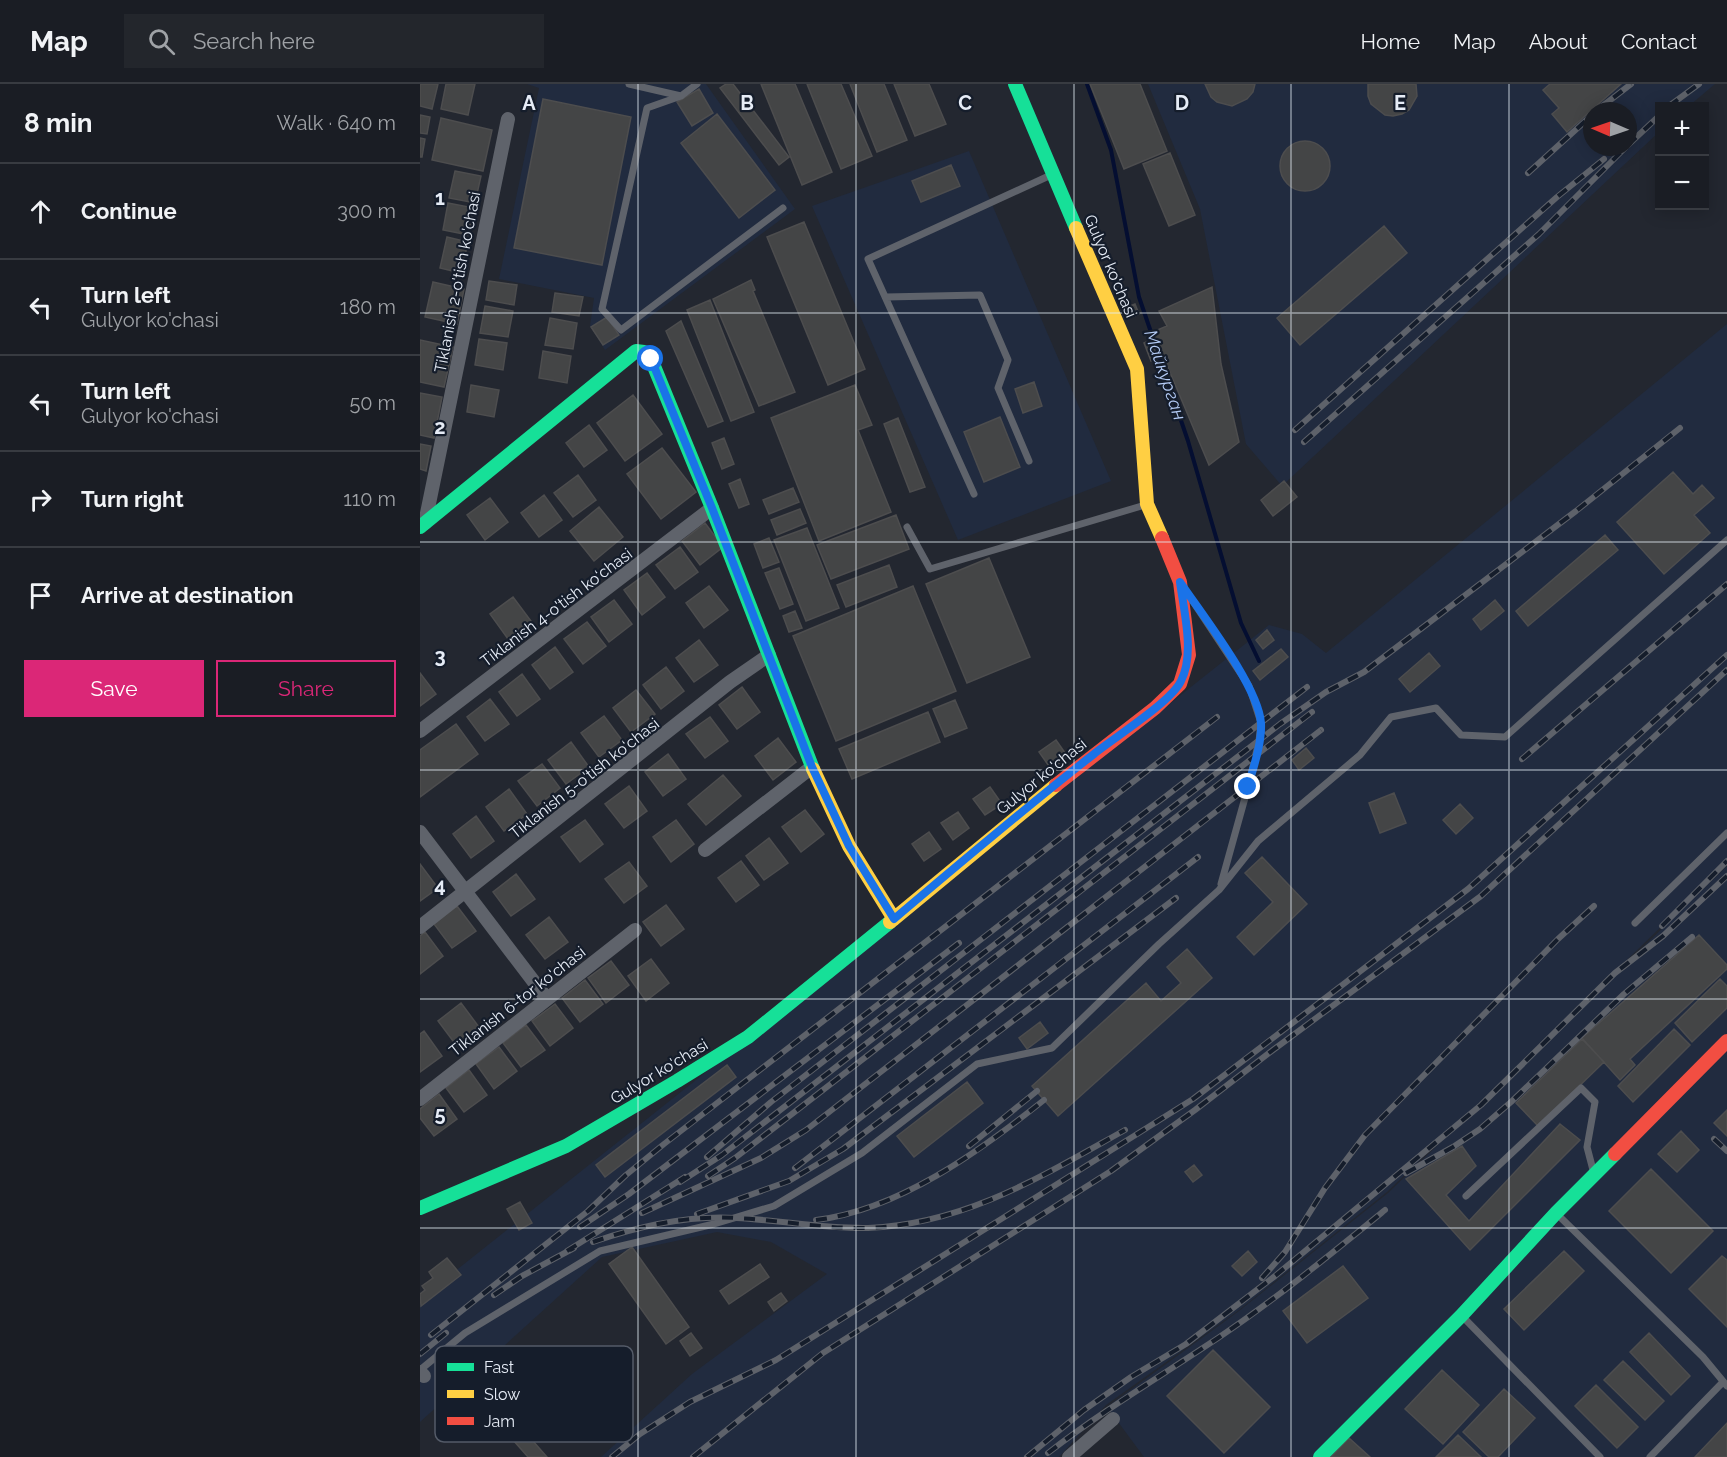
<!DOCTYPE html>
<meta charset="utf-8">
<style>
body{margin:0;font-family:Raleway,sans-serif;background:#23262c;color:#f1f3f6}
.controls{position:absolute;right:18px;top:18px;display:grid;overflow:hidden;border-radius:0px;box-shadow:0 3px 15px #0003}
.controls button{width:54px;height:54px;display:grid;place-items:center;padding:0;border:0;border-bottom:2px solid #383b41;background:#1a1d24;color:#f1f3f6;font:30px sans-serif}
.compass{position:absolute;left:1163px;top:18px;width:54px;height:54px;border-radius:50%;background:#1a1d24;box-shadow:0 3px 15px #0003;rotate:272deg}
.stop{position:absolute;width:18px;height:18px;margin:-14px;border:4px solid #1a73e8;border-radius:50%;background:#fff}
.stop.end{background:#1a73e8;border-color:#fff;box-shadow:0 2px 6px #0008}
.list{margin:0;padding:0;list-style:none}
h2{display:flex;justify-content:space-between;align-items:center;height:78px;margin:0;padding:0 24px;font-size:26px}
h2 small{font-size:20px;font-weight:400;color:#9fa2a6}
.list li{display:grid;grid-template-columns:39px 1fr auto;gap:18px;align-items:center;box-sizing:border-box;height:96px;padding:0 24px;border-top:2px solid #383b41}
.list b{display:block;font-size:22px;white-space:nowrap}
.list p{margin:0;font-size:20px;white-space:nowrap;color:#9fa2a6}
.list em{font-size:20px;font-style:normal;color:#9fa2a6}
.actions{display:flex;gap:12px;padding:18px 24px}
.actions a{flex:1;padding:14px 0;border:2px solid #db2777;border-radius:0px;text-align:center;font-size:21px;color:#db2777}
.actions .main{background:#db2777;color:#fff}
.icon{flex:none;width:33px;height:33px;fill:none;stroke:currentColor;stroke-width:2;stroke-linecap:round;stroke-linejoin:round}
.map{position:relative;flex:none;width:1307px;height:1373px;overflow:hidden}
header{display:flex;align-items:center;gap:36px;box-sizing:border-box;height:84px;padding:0 30px;background:#1a1d24;border-bottom:2px solid #383b41}
header strong{font-size:28px}
nav{display:flex;gap:33px;margin-inline-start:auto;font-size:21px}
.search{width:420px;height:54px;background:#23262c;display:flex;align-items:center;gap:15px;box-sizing:border-box;padding:0 21px;border-radius:0px;color:#9fa2a6;font-size:22px}
main{display:flex}
aside{flex:1;background:#1a1d24}
.map>svg:first-child{display:block}
</style>
<header>
<strong>Map</strong>
<div class="search"><svg class="icon" aria-label="search" viewBox="0 0 24 24"><circle cx="10" cy="10" r="6"/><path d="M15 15l6 6"/></svg>Search here</div>
<nav><a>Home</a><a>Map</a><a>About</a><a>Contact</a></nav>
</header>
<main>
<aside>
<h2>8 min<small>Walk · 640 m</small></h2>
<ul class="list">
<li><svg class="icon" aria-label="ahead" viewBox="0 0 24 24"><path d="M12 20V5M6 11l6-6 6 6"/></svg><div><b>Continue</b></div><em>300 m</em></li>
<li><svg class="icon" aria-label="left" viewBox="0 0 24 24"><path d="M17 20v-9H6M10 6l-5 5 5 5"/></svg><div><b>Turn left</b><p>Gulyor ko'chasi</p></div><em>180 m</em></li>
<li><svg class="icon" aria-label="left" viewBox="0 0 24 24"><path d="M17 20v-9H6M10 6l-5 5 5 5"/></svg><div><b>Turn left</b><p>Gulyor ko'chasi</p></div><em>50 m</em></li>
<li><svg class="icon" aria-label="right" viewBox="0 0 24 24"><path d="M7 20v-9h11M14 6l5 5-5 5"/></svg><div><b>Turn right</b></div><em>110 m</em></li>
<li><svg class="icon" aria-label="arrive" viewBox="0 0 24 24"><path d="M6 21V4h12l-3 4 3 4H6"/></svg><div><b>Arrive at destination</b></div></li>
</ul>
<div class="actions"><a class="main">Save</a><a>Share</a></div>
</aside>
<div class="map">
<svg width="1307" height="1373" viewBox="0 0 1307 1373">
<rect width="100%" height="100%" fill="#232730"/>
<path fill="#212b3f" fill-rule="evenodd" d="M107,0H286L375,125L185,266L170,242L174,214L79,195L119,4Z
M728,0H1295L1269,22H1240L1239,48L862,402L826,360L780,125ZM1172,27H1208V63H1172Z
M549,67L691,397L538,456L392,122Z
M1307,240V779L967,1108L819,1226L686,1321L639,1373H181L272,1290L407,1190L351,1158L297,1148L182,1173L0,1338V1215L849,541L882,550L906,569Z
M1307,782V1373H724L687,1323L819,1227L968,1109Z"/>
<g fill="none" stroke-linecap="round" stroke-linejoin="round">
<path stroke="#040e31" stroke-width="4" d="M667,0L691,66L719,213L768,357L821,539L839,577"/>
</g>
<path fill="#444546" stroke="#4d4d4e" stroke-width="1.5" d="M0,0H18L12,25L0,22Z
M26,0H55L48,31L21,25Z
M306,0H313L369,73L359,81L300,4Z
M341,0H375L412,88L382,101Z
M387,0H421L452,72L421,85Z
M430,0H464L487,56L457,68Z
M474,0H509L526,40L495,52Z
M670,0H720L747,67L704,85Z
M785,0H835L833,8L827,15L812,22L797,18L791,13Z
M948,0H996L997,12L989,26L982,30L973,32L965,31L951,20L948,12Z
M1130,0H1201L1147,48L1132,30L1139,24L1123,6Z
M279,5L293,29L272,42L257,18Z
M123,15L211,33L182,181L94,164Z
M297,30L355,106L319,134L261,59Z
M0,31L10,33L7,50L0,49Z
M21,34L72,46L63,87L12,76Z
M0,54L5,55L2,73H0Z
M860 82a25 25 0 1 1 50 0a25 25 0 1 1-50 0Z
M750,69L775,131L749,142L723,80Z
M531,81L540,102L501,118L492,97Z
M35,87L61,92L55,119L29,114Z
M28,119L54,124L49,151L23,146Z
M384,138L445,285L408,301L347,153Z
M964,142L987,169L880,261L857,234Z
M27,153L48,158L41,189L20,184Z
M331,196L335,206L333,207L375,308L339,322L293,215Z
M69,197L97,201L94,221L66,216Z
M13,198L44,205L37,240L5,233Z
M792,203L801,280L819,358L789,381L733,248L747,242L739,227Z
M135,209L163,213L159,232L132,228Z
M290,216L334,328L311,337L267,226Z
M715,220L719,230L707,235L703,225Z
M65,222L93,227L88,253L60,249Z
M187,233L199,251L183,261L171,243Z
M130,234L157,239L153,265L125,261Z
M261,237L303,337L288,343L246,247Z
M59,255L87,259L83,286L55,281Z
M0,256L33,263L24,303L0,298Z
M731,256L738,274L731,277L724,259Z
M123,267L151,272L147,299L119,294Z
M614,298L622,322L603,329L595,305Z
M51,301L79,306L74,333L47,328Z
M435,301L452,341L438,346L471,428L399,457L351,334Z
M0,309L22,313L14,354L0,351Z
M213,311L242,350L205,377L177,339Z
M580,333L600,383L564,398L544,348Z
M478,334L505,403L490,408L464,340Z
M169,341L187,366L164,383L146,359Z
M304,354L314,380L302,385L292,359Z
M0,360L11,362L6,387L0,385Z
M242,364L276,408L241,435L207,390Z
M1253,388L1273,410L1282,401L1294,414L1274,431L1290,449L1244,490L1197,438Z
M158,391L176,416L153,433L134,409Z
M320,395L329,420L319,424L309,400Z
M864,397L877,413L853,432L841,416Z
M373,404L379,418L349,430L343,416Z
M124,411L142,436L119,453L101,429Z
M70,414L88,438L65,456L47,431Z
M179,423L203,453L174,477L150,447Z
M380,425L386,439L357,451L351,436Z
M476,431L489,465L411,495L397,461Z
M285,439L303,463L280,481L262,457Z
M387,444L419,524L386,537L354,456Z
M1185,451L1198,466L1108,542L1096,527Z
M349,454L359,478L343,484L334,460Z
M260,463L278,488L255,505L236,481Z
M569,474L610,573L547,599L506,500Z
M469,481L477,503L426,523L417,501Z
M359,484L373,520L360,525L345,489Z
M227,489L245,513L222,531L204,506Z
M289,502L308,526L284,544L266,519Z
M493,502L536,607L416,657L373,552Z
M93,513L111,537L88,555L70,530Z
M194,516L212,540L189,558L171,533Z
M1075,516L1084,527L1061,546L1053,535Z
M375,527L382,544L369,548L363,532Z
M167,538L186,562L163,580L144,555Z
M847,546L854,556L843,565L836,556Z
M279,556L298,581L274,598L256,574Z
M135,563L153,588L130,605L112,581Z
M861,565L868,573L840,596L833,587Z
M1009,569L1020,582L990,608L979,595Z
M246,583L264,607L241,625L223,601Z
M0,589L16,610L0,622Z
M102,590L120,615L97,632L79,608Z
M322,603L340,628L317,645L299,621Z
M216,606L235,630L211,648L193,624Z
M70,615L89,640L65,657L47,633Z
M535,616L547,644L525,653L513,625Z
M508,628L520,658L432,695L419,665Z
M184,632L202,656L179,673L161,649Z
M290,633L308,657L285,674L266,650Z
M36,640L58,670L0,713V666Z
M358,654L376,678L353,696L335,672Z
M636,656L648,673L631,685L619,668Z
M151,658L169,683L146,700L128,676Z
M886,664L894,674L879,686L872,676Z
M248,670L266,695L243,712L225,688Z
M122,680L140,704L117,722L98,697Z
M303,691L321,712L286,741L268,720Z
M209,702L227,727L204,744L185,720Z
M570,703L582,720L565,731L553,715Z
M89,705L107,730L84,747L66,723Z
M974,709L986,739L960,749L949,719Z
M1040,720L1053,734L1036,750L1023,736Z
M385,726L404,750L381,768L362,743Z
M538,728L549,744L533,756L521,739Z
M56,732L74,757L51,774L33,750Z
M165,736L183,760L160,778L141,753Z
M256,736L274,760L251,778L233,753Z
M509,748L521,765L504,777L492,760Z
M349,754L368,779L344,796L326,772Z
M842,773L887,820L834,871L817,853L853,818L825,789Z
M321,777L339,801L316,818L298,794Z
M209,778L227,802L204,819L185,795Z
M0,780L18,804L0,817Z
M96,790L115,815L91,832L73,808Z
M246,821L264,845L241,862L223,838Z
M37,822L56,847L32,864L14,840Z
M129,833L148,858L125,875L106,851Z
M5,848L23,872L0,890V852Z
M1279,851L1307,881V885L1210,975L1215,981L1200,996L1162,954Z
M767,865L792,894L638,1032L612,1002L726,899L741,917L761,899L747,883Z
M231,875L249,899L226,917L208,892Z
M191,877L209,901L186,919L168,894Z
M1300,895L1307,902V924L1272,958L1255,939Z
M165,896L183,920L160,938L142,914Z
M41,919L59,943L36,961L18,937Z
M135,920L153,944L130,962L112,937Z
M620,938L628,949L607,965L599,954Z
M106,941L125,966L101,983L83,959Z
M1254,945L1270,961L1213,1018L1198,1002Z
M4,947L22,972L0,988V950Z
M1162,955L1184,978L1118,1042L1096,1019Z
M79,963L97,987L74,1005L56,980Z
M307,981L316,993L185,1093L176,1081Z
M49,986L67,1011L44,1028L26,1004Z
M547,998L563,1019L494,1073L477,1052Z
M19,1010L37,1035L14,1052L0,1034V1025Z
M1307,1026V1052L1294,1039Z
M1140,1040L1160,1056L1050,1166L986,1095L1042,1062L1056,1082L1026,1111L1049,1137Z
M1261,1047L1279,1066L1257,1088L1238,1070Z
M774,1081L782,1091L773,1098L765,1088Z
M1231,1085L1293,1147L1251,1189L1189,1127Z
M100,1118L112,1139L99,1146L87,1125Z
M212,1163L269,1243L246,1260L189,1180Z
M828,1167L837,1178L822,1192L812,1182Z
M1144,1167L1164,1187L1104,1246L1084,1225Z
M1302,1172L1307,1176V1243L1269,1205Z
M27,1174L41,1191L1,1222L0,1210L5,1206L2,1202L13,1194L9,1188Z
M340,1180L349,1193L309,1220L300,1207Z
M923,1182L948,1214L887,1259L863,1227Z
M361,1209L367,1217L354,1227L348,1218Z
M271,1249L282,1264L270,1272L260,1257Z
M1229,1249L1270,1292L1251,1311L1210,1268Z
M793,1266L850,1323L804,1369L747,1312Z
M1203,1277L1244,1317L1225,1336L1184,1296Z
M119,1284L127,1296L87,1325L91,1332L127,1373H108L79,1340L66,1349L52,1332Z
M1022,1286L1059,1321L1023,1360L985,1325Z
M1176,1301L1218,1343L1197,1364L1155,1322Z
M1084,1305L1115,1334L1078,1373H1069L1043,1348Z
M1307,1339V1373H1275Z
M1038,1351L1061,1373H1016Z
M929,1354L950,1373H911Z"/>
<g fill="none" stroke-linecap="round" stroke-linejoin="round">
<path stroke="#5f636b" stroke-width="7" d="M209,0L261,12
M277,0L261,12L227,24L182,225L201,246L363,124
M466,213L560,211L588,276L578,304L609,377
M554,410L448,175L631,91
M487,443L510,485L725,421
M768,510L829,602L841,639L839,657L828,703L801,800
M1215,839L1307,749
M1046,1112L1161,1004L1175,1018L1167,1063L1173,1086
M1138,1131L1283,1273L1307,1302
M1043,1233L1180,1373
M0,1286L45,1249L180,1167L294,1140L354,1122L442,1069L557,980L632,964L739,860L799,806L838,757L940,671L971,633L1016,624L1041,651L1085,653L1307,456
M1230,1373L1303,1298"/>
<path stroke="#5f636b" stroke-width="14" d="M5,439L88,35
M0,647L292,424
M0,748L127,915
M285,766L392,683
M0,843L310,598L349,571
M0,1015L215,846
M0,1288L4,1292
M649,1373L693,1335"/>
<path stroke="#16e098" stroke-width="14" d="M595,0L656,144
M0,443L216,267L224,268L231,275L292,424L393,685
M0,1124L146,1062L257,997L328,953L470,838
M900,1373L1041,1232L1136,1129L1195,1070"/>
<path stroke="#ffcf43" stroke-width="14" d="M656,144L717,285L727,420L742,454
M393,685L429,762L474,835
M470,838L636,701"/>
<path stroke="#f24e42" stroke-width="14" d="M636,701L735,624L760,600L769,571L760,498L742,454
M1195,1070L1307,957"/>
<g stroke="#5e626a" stroke-width="6">
<path id="rail" d="M1249,22L1279,0
M1176,27L1211,0
M1208,61L1240,31
M1108,89L1172,31
M875,346L1137,113L1184,75
M884,358L1119,150L1206,63
M1102,675L1307,500
M1242,842L1307,777
M1294,1055L1307,1067
M549,1062L617,1007
M287,1073L351,1018L887,603
M375,1084L778,773
M986,1089L1033,1063L1060,1045L1091,1018L1204,910L1272,853
M288,1092L315,1074L892,628
M260,1098L302,1071L860,640L906,608L944,588L1156,427L1260,344
M222,1129L341,1074L386,1046L901,646
M277,1130L369,1097L423,1065L756,814
M396,1136C479,1126 560,1067 624,1016
M160,1143L209,1110L539,859
M173,1158C219,1142 268,1131 316,1134C360,1136 404,1145 448,1144C546,1140 622,1092 705,1046
M147,1167L265,1093
M842,1194L865,1168L905,1104L945,1051L1138,855L1174,822
M74,1211L102,1192L154,1164
M11,1251L168,1127L206,1091L244,1060L797,633
M0,1270L26,1249
M628,1369C682,1327 741,1292 798,1254C856,1215 911,1170 965,1126
M192,1373L220,1350L270,1318L356,1276L773,1015L1048,805L1307,571
M273,1373L403,1269L691,1087L775,1026L853,966L1061,812L1307,586
M607,1373L664,1326L711,1293L766,1260L855,1192L1061,1021L1195,889L1243,852L1307,792"/>
</g>
<use href="#rail" stroke="#151d2b" stroke-width="4" stroke-dasharray="11" stroke-linecap="butt"/>
</g>
<g fill="none" stroke-linecap="round" stroke-linejoin="round">
<path stroke="#1a73e8" stroke-width="8" d="M231,275L292,424L392,683L429,762L474,835C540,779 606,723 674,670C695,653 751,618 761,597C775,570 764,528 760,498C783,532 838,602 841,639C842,660 833,684 828,703"/>
</g>
<path fill="none" stroke="#e6ecf6" stroke-width="1.5" stroke-opacity="0.55" d="M218,0V1373M436,0V1373M654,0V1373M871,0V1373M1089,0V1373M0,229H1307M0,458H1307M0,686H1307M0,915H1307M0,1144H1307"/>
<g text-anchor="middle" stroke-width="4.5" stroke-linejoin="round" paint-order="stroke">
<g font-size="16" fill="#e6ecf6" stroke="#151d2b">
<text transform="translate(691 182) rotate(67)" y="6">Gulyor ko'chasi</text>
<text transform="translate(37 198) rotate(-79)" y="6">Tiklanish 2-o'tish ko'chasi</text>
<text transform="translate(136 523) rotate(-37)" y="6">Tiklanish 4-o'tish ko‘chasi</text>
<text transform="translate(621 692) rotate(-39)" y="6">Gulyor ko'chasi</text>
<text transform="translate(164 694) rotate(-38)" y="6">Tiklanish 5-o'tish ko‘chasi</text>
<text transform="translate(97 917) rotate(-38)" y="6">Tiklanish 6-tor ko‘chasi</text>
<text transform="translate(239 987) rotate(-31)" y="6">Gulyor ko'chasi</text>
</g>
<g font-size="18" font-style="italic" fill="#b3caf4" stroke="#151d2b">
<text transform="translate(745 291) rotate(71)" y="6">Майкурган</text>
</g>
</g>
<rect x="15" y="1262" width="198" height="96" rx="9" fill="#151d2b" stroke="#545b68" stroke-width="1.5"/>
<rect x="27" y="1279" width="27" height="8" fill="#16e098"/>
<rect x="27" y="1306" width="27" height="8" fill="#ffcf43"/>
<rect x="27" y="1333" width="27" height="8" fill="#f24e42"/>
<g font-size="16" fill="#e6ecf6">
<text x="64" y="1289">Fast</text>
<text x="64" y="1316">Slow</text>
<text x="64" y="1343">Jam</text>
</g>
<g font-size="20" text-anchor="middle" font-weight="bold" fill="#e6ecf6" stroke="#151d2b" stroke-width="4.5" stroke-linejoin="round" paint-order="stroke">
<text x="109" y="26">A</text>
<text x="327" y="26">B</text>
<text x="545" y="26">C</text>
<text x="762" y="26">D</text>
<text x="980" y="26">E</text>
<text x="20" y="121">1</text>
<text x="20" y="350">2</text>
<text x="20" y="579">3</text>
<text x="20" y="808">4</text>
<text x="20" y="1037">5</text>
</g>
</svg>
<div class="controls">
<button>+</button>
<button>−</button>
</div>
<svg class="compass" viewBox="-18 -18 36 36"><path d="M0-13l5 13h-10z" fill="#e53935"/><path d="M0 13l5-13h-10z" fill="#9fa2a6"/></svg>
<div class="stop" style="left:231px;top:275px"></div>
<div class="stop end" style="left:828px;top:703px"></div>
</div>
</main>
